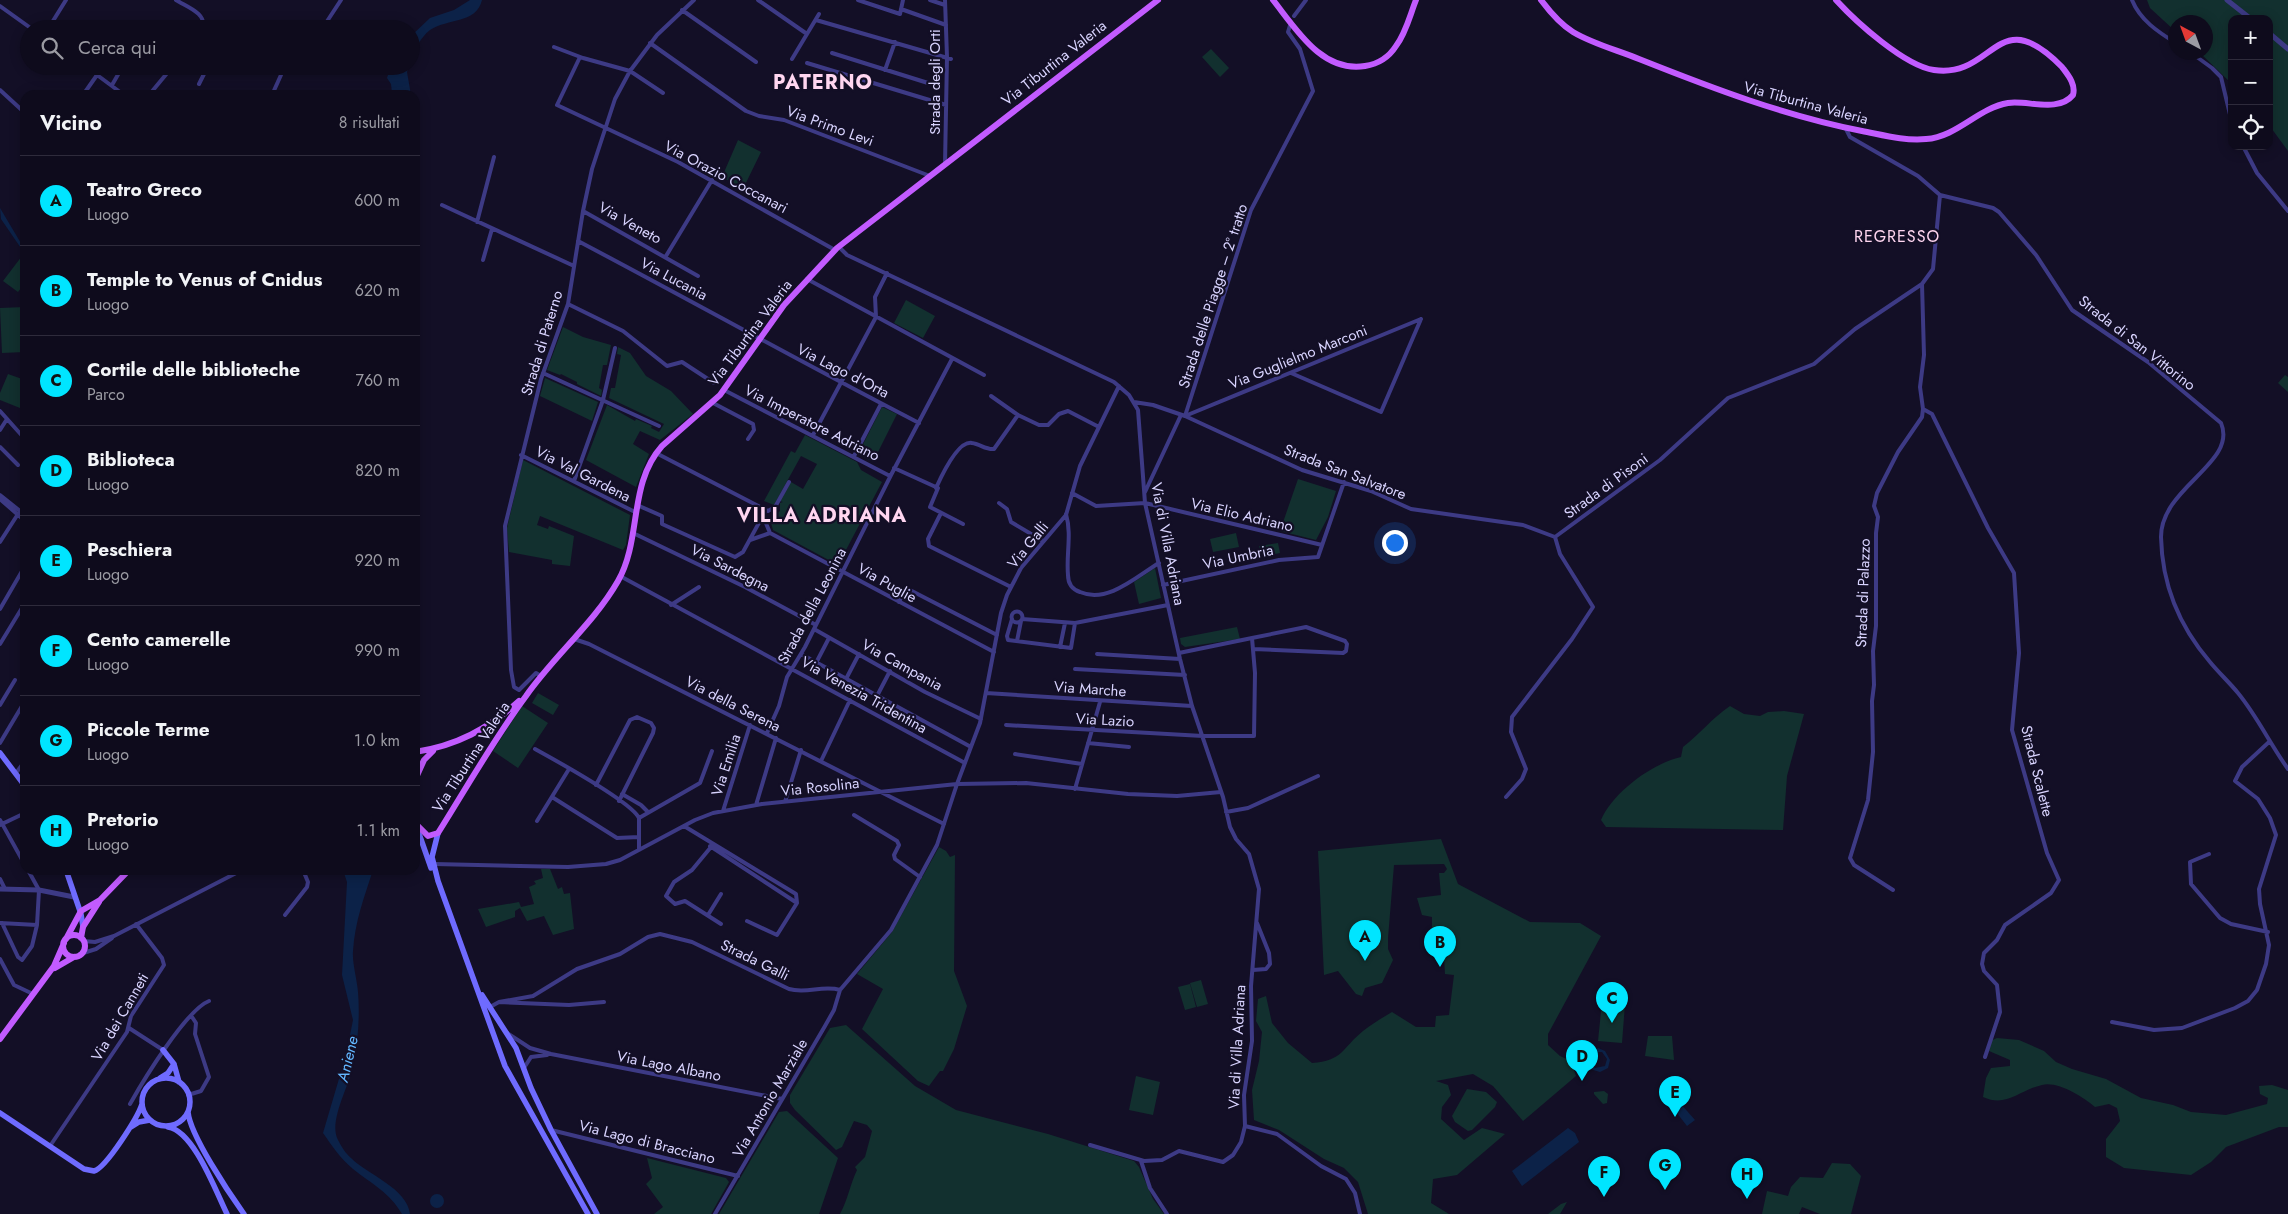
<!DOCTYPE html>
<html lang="it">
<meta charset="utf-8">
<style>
body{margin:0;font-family:Jost,sans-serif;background:#171425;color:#f1f3f6}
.controls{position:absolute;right:15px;top:15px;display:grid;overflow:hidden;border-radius:10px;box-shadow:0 2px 12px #0003}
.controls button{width:45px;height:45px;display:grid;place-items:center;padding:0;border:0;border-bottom:1px solid #2e2b3b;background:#0e0b1c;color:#f1f3f6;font:25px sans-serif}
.compass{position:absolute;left:2168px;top:15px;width:45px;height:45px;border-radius:50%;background:#0e0b1c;box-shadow:0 2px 12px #0003;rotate:319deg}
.you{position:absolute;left:1394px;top:542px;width:18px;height:18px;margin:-12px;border:4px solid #fff;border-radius:50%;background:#1a73e8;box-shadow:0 0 0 8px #1a73e833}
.badge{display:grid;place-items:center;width:32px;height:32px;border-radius:50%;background:#00e5ff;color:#111;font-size:16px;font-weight:700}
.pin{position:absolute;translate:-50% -41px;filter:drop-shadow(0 1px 2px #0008)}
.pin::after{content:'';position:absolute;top:26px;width:18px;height:15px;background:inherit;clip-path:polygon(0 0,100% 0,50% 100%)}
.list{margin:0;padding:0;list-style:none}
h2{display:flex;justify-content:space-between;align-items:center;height:65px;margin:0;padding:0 20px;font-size:21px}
h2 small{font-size:16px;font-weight:400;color:#9b9ba3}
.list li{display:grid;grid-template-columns:32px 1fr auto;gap:15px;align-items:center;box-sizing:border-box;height:90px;padding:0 20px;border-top:1px solid #2e2b3b}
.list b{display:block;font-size:19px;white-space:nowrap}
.list p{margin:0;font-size:16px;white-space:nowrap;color:#9b9ba3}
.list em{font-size:16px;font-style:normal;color:#9b9ba3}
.icon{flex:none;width:28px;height:28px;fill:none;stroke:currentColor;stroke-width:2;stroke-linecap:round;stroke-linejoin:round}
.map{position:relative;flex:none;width:2288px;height:1214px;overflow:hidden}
.search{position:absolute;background:#0e0b1c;box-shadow:0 2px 12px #0003;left:20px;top:20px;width:400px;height:55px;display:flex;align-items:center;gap:12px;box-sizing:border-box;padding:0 18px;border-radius:28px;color:#9b9ba3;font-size:19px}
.panel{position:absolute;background:#0e0b1c;box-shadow:0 2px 12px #0003;left:20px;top:90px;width:400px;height:785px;border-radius:15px}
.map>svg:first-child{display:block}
</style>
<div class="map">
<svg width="2288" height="1214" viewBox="0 0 2288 1214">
<rect width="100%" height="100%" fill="#130f26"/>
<path fill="#12302f" d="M2147,0H2288V151L2269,125V19H2232V84L2200,53L2206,52V22H2176L2175,31L2150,8Z
M1211,49L1229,68L1220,77L1202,57Z
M738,140L761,152L743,189L722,177Z
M22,256L25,258V283L18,292L3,281Z
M906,300L935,316L923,338L894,323Z
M25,307V352L2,353L0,308Z
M563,327L583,337L611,345L607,365H603L599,388L602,390L601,396L577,384V382L561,374L560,375L547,370Z
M618,347L630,353L646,376L671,391L693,414L660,440L640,431L633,444L649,454L636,487L586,460L607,405L635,421L636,419L652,426L651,428L659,432L664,424L609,398L611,388H615L621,355L617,354Z
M8,374L25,380V410L0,400V393Z
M2285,375L2288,377V392L2278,383Z
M545,378L598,402L592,421L540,396Z
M882,407L897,414L873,462L858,454Z
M805,435L857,462L861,470L882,482L838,565L773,530L770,519L780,511V503L783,502L780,501L791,482L803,489L817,464L801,456L774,505L764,501L791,451L795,453Z
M523,460L630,515L626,545L623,550L540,516L537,525L548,529L549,526L574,536L570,566L552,564V560L509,552L507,528Z
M1298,479L1336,491L1328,517L1316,540L1280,531Z
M1236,533L1239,547L1213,552L1210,539Z
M1278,543L1280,553L1261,557L1259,546Z
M1155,568L1161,598L1139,604L1134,582Z
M1237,627L1240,639L1185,647L1181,644L1180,638Z
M538,693L559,705L553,715L532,703Z
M522,706L548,723L518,768L493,751Z
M1730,706L1744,714L1760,716L1768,712L1784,711L1804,714L1787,776L1783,830L1606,827L1601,820C1613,792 1653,763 1681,757L1683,747C1700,734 1712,718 1730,706Z
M1441,839L1458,884L1530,922L1580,923L1601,936L1548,1034V1045L1560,1056L1571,1061L1576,1076L1523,1121L1493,1086L1473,1074L1436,1081L1448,1085L1451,1095L1442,1107L1441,1119L1464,1140L1482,1128L1505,1134L1457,1175L1433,1179L1431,1203L1449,1214H1368L1358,1182L1344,1168L1324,1159L1279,1130L1254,1120L1252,1090L1259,1061L1262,1032L1256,1021L1258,999L1266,996L1272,1023L1288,1043L1312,1063C1343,1061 1342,1048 1363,1031C1372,1024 1382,1018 1392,1012L1416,1027H1435L1436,1016L1449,1015L1454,975L1445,974L1444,958L1432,936V917L1422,915L1417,898L1441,895L1439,873H1444L1447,869L1444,864L1394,865L1388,938V949L1393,960L1382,983L1365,988L1362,996L1356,994L1338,971L1324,975L1318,851Z
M939,847L946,851L950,857L955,855L954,971L967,1006L954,1049L943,1071H940L929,1086L918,1081L862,1029L883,989L857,974L892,932Z
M541,869H550L558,889L562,887L564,894L570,893L574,929L553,935L544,916L527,921L520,908L515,911V917L486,927L478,909L519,902L521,907L534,904L529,887L536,884L534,881L543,878Z
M1201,980L1208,1004L1197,1007L1190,983Z
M1190,984L1196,1007L1185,1010L1178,987Z
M1602,1002L1625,1004L1622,1043L1598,1041Z
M846,1025L915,1086L956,1110L1048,1134L1134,1161L1139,1167L1153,1199L1164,1214H840C848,1199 850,1185 857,1170L855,1167L865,1157L872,1131L867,1125L854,1121L842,1147L836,1150L795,1110L790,1103V1095L830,1028Z
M1648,1036H1672L1674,1060L1645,1056Z
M1997,1038L2019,1040L2044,1051L2056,1062L2072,1069L2106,1079L2141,1098L2173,1105L2191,1112L2226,1115L2267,1104L2268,1098L2260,1094L2259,1086L2272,1085L2288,1090V1127H2279L2226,1147L2211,1162L2191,1175L2124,1168L2106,1157V1139L2120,1121L2117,1108L2109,1104L2095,1107C2083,1097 2058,1081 2042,1085C2019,1090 2007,1108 1983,1097L1986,1078L1991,1068L2010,1066V1060L1989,1051L1990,1041Z
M1136,1076L1160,1082L1153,1115L1129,1110Z
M1467,1089L1486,1092L1497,1102L1495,1107L1472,1130L1468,1131L1455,1122L1452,1116Z
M1604,1091L1608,1094L1607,1103L1603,1104L1594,1094V1092Z
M787,1111L838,1158L819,1214H719L779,1112Z
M647,1158L726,1178L729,1182L711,1214H654L663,1207L646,1184L652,1178Z
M1832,1163L1850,1164L1861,1176L1851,1214H1820L1802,1207L1799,1214H1762L1767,1191L1788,1196L1791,1187L1800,1177L1823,1178Z
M1567,1202L1560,1214H1548L1561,1204Z"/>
<path fill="#0c2248" d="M470,0H482C476,24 448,18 430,30C420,38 416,48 411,60V36L430,18L454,10Z
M391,66H409L407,72L411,95L392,93L391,84L387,78Z
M0,208L25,250V254L1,219Z
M343,870H373C364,898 355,921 353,951C352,963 357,979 358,992C360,1016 358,1043 353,1067C349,1086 328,1122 338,1140C341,1146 346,1154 351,1158C368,1175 407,1188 410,1214H402C390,1193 372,1184 353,1169C341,1159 332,1146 323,1133L346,1055L353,1020L342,975L347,882Z
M1598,1048L1605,1051L1610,1060L1608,1068L1600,1072L1590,1069L1587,1061L1595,1068L1605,1066L1607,1059L1602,1052H1596L1590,1059L1587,1058L1590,1053Z
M1680,1103L1695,1120L1687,1126L1673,1108Z
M1568,1128L1575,1133L1579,1142L1522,1186L1512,1171Z
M430 1201a7 7 0 1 1 14 0a7 7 0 1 1-14 0Z"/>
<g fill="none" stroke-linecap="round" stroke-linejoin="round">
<path stroke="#3d3a85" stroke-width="4" d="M176,0C187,7 207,13 203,29
M758,0L807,34
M858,0L900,14L903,0
M930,0L945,5
M945,0L947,57L945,164
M2132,0C2140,20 2158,32 2176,43
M0,6L32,29
M901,9L946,25
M682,10L756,62
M1294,16L1306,0
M816,20L951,59
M48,29L66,0
M322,29L341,0
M650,43L746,111L759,116L784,120L930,176
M554,47L583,58L630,71L663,93
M2190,52L2212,68L2221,77L2232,123
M832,53L928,83
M580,57L557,105L678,162L835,250
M792,59L819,14
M807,63L946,105
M85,66L124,95
M885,70L895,42
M199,84L208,66
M112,85L123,66
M0,90L25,113
M83,95L97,75
M149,95L173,66
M272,95L285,66
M1846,129L1850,137L1918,176L1940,195L1993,208L1999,212L2036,255L2072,310L2148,362L2221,423C2238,463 2161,487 2161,537C2162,584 2179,626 2210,662C2219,673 2229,682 2238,693C2257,716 2270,744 2288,769
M2243,146L2257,173L2288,211
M442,205L574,266
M583,211L698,276
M477,222L494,157
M578,241C692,301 804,364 919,423
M839,247L847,255L1114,382L1129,395L1138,410L1145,503L1180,659L1192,706L1223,797L1230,827L1236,839L1249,854L1259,889L1251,986L1252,1041L1244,1095L1245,1126L1241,1142L1233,1155L1223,1162L1179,1151L1162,1160L1144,1161L1090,1145
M666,256L712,180
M483,260L492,229
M807,279L984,375
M568,304L623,331L667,366L682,362L714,383
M543,373L659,426
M1291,373L1381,412L1421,319
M724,390L890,476
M991,396L1018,415
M1134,402L1153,405L1185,416L1302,470L1371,491L1411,509L1523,525L1555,537
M713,403L753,424L754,430L748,439
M1923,409L1932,414L1988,528L2014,573L2019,653L2012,730L2047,853L2059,880L2051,893L2005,925L1997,940L1984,953L1982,964L1984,971L1997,985L2000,1012L1985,1057
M0,411L25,439
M1185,416L1251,210L1313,91L1300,49L1288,32L1291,22
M1185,416L1421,319
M0,430L7,419
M813,435L876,317L875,297L887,273
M0,447L18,465
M656,453L768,511L775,507L789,482
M521,455L635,512
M854,456L881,404
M894,468L938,488L930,507L963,524
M574,481L603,400L615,348
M936,488C941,477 958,440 972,443C980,444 986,450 994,449L1018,415L1039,425H1048L1059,414L1068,411L1099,427
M1145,492L1181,415
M1072,493L1096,506L1145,503L1322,545
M0,495L25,515
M0,499L25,521
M999,503L1007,509L1011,522L1043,541
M637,505L662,516V524L735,557L743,552L766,510
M941,513L928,539L929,546L1011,587
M1066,514C1072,535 1066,554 1068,575C1068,583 1071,589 1080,592C1108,604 1137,576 1159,563
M763,516L770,533
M633,533L745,587L816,625
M770,533L994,652
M1555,537L1660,460L1728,398L1814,364L1855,329L1922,284L1933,269L1940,195
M750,540L770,533
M0,542L18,514
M620,576L965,763
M1163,585L1279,560L1318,557L1344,482
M899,602L906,588L997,635
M671,605L699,587
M0,609L25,566
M1011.5 617a5.5 5.5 0 1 1 11 0a5.5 5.5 0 1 1-11 0Z
M1012,619L1007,636L1008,640L1071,648L1075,623
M1022,619L1075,623L1168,605
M814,629L925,692L981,719
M1252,638L1306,627L1345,641L1347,644L1346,651L1343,653L1253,649
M574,639L589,644L944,824
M1017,641L1021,621
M0,644L25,603
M1060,647L1065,623
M801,654L971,747
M1097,654L1180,659
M816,663L829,638
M1075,669L1185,675
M541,676L536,673L519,690L514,687L511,670L505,526L541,379L568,304L583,211L592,169L615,99L630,71L657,35L694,0
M846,679L859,654
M986,693L1192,706
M877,696L890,671
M0,705L15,680
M1006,725L1203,736H1254L1255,673L1252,638L1179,653
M767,733L779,706L787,677L805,647L891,475L952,359
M0,743L25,701
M1088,743L1129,747
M535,749C555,760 631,802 639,818
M1015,754L1082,764
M821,761L850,700
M16,773L25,761
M596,785L630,720L637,717L651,723L654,728L653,733L619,801
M1075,789L1100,702
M622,794L641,805L648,812
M552,797L617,838L639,837
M1506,797L1522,779L1526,769L1511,732L1512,717L1572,639L1593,607L1560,554L1555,537
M785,802L801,750
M756,805L776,738
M723,811L750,725
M1226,812L1248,808L1318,776
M854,815L897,841L899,845L894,855L895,859L920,877
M0,820L25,865
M537,821L569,769
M0,825L25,813
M684,826L796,894L797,903L777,935L747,921
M710,846L797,903
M711,847L692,870L674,882L666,896L675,904L685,901L721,924
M639,850V818L700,783L712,751
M2209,854L2190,862L2191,884L2220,918L2231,924L2268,932
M434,864L568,867L606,864L620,860L695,820L713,813L762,804L957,784L1026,783L1128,794L1177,796L1221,792
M0,879L5,889
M1893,890L1854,865L1850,858L1868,800L1873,752L1872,701L1874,685L1873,651L1876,626V533L1878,517L1874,506L1877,493L1898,452L1922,417L1923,409L1920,387L1924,355L1922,284
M285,915L307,887L308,882L303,870
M708,915L721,894
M0,923L37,925L39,890L28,870
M2,923L18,957L22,960L32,946L37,925
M83,941L95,942L114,936L242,870
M80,954L96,949L112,938
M0,959L14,985L33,994
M1253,970L1266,969L1270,964L1269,953L1257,923
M499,1002L533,996L577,969L620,954L648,937L660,934L692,942L789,989C806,994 823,985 840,990L891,930L937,845L957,784L980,723L1001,613L1007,595L1021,568L1066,515L1080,466L1119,386
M490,1007L499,1002L569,1005L604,1002
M2112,1022L2154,1030L2182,1028L2235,1008L2248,1001L2257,990L2266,964L2269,945L2260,904L2259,889L2276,835L2270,818L2258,799L2235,781L2242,767L2269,742
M129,1028L163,1050
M507,1033L530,1048L551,1054L782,1099
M524,1068L531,1057L547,1055
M188,1095L201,1091L209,1077L195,1034L196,1023L192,1017
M130,1104C143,1081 186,1010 209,1001
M1245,1126L1277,1134L1321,1166L1346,1179L1355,1193L1360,1214
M551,1130L738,1176
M50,1146L127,1032L131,1016L164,965L162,958L136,924
M1141,1161L1150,1188L1167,1214
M715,1214L825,1026L834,1010L840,990"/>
<path stroke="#3d3a85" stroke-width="5" d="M2227,0L2251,19
M2269,33L2288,49
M0,889L39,890L74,897"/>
<path stroke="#6f6bff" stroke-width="5.5" d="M0,753L25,786
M416,825L431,868
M438,833L432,857L438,881L505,1066L588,1214
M66,870L81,914L83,927
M482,995L516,1048L531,1088L551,1130L597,1214
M163,1050L174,1064L179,1082
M160,1078L168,1073L174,1064
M142 1102a24 24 0 1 1 48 0a24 24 0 1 1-48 0Z
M188,1112C190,1135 229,1193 244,1214
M0,1113L84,1169L94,1171C106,1168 138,1117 142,1104
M131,1127L139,1122L150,1120
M168,1127C194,1131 216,1192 227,1214"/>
<path stroke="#c25bff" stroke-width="6" d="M1273,0C1296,29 1322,73 1365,66C1378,64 1389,57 1396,46C1406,33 1410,15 1416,0
M1541,0C1550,12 1560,24 1573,32C1593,44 1617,50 1639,59C1712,88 1785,116 1862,131C1883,135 1904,141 1926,139C1957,137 1978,108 2008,103C2028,100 2058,113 2073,95C2076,84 2068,75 2062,67C1996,0 1995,79 1934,70C1905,66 1856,22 1836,0
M415,752C456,746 488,729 519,701
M415,780L424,760L433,751
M415,823L428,836L438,833C467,787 494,739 526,696C554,656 594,623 618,581C642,539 628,484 662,446L720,395L784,305L837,248L1158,0
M63 946a11 11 0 1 1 22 0a11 11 0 1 1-22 0Z
M81,938L83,927L99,902
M66,939L81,911L100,900L129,870
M55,968L74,957
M0,1039L54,966L64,943"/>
</g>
<g text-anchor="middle" stroke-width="4.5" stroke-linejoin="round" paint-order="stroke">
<g font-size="15" fill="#d9d4ff" stroke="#130f26">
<text transform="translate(1054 63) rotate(-38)" y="5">Via Tiburtina Valeria</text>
<text transform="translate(935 82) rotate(-90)" y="5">Strada degli Orti</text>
<text transform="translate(1806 103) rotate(15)" y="5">Via Tiburtina Valeria</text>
<text transform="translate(830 126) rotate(20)" y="5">Via Primo Levi</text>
<text transform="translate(726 177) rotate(28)" y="5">Via Orazio Coccanari</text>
<text transform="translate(630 223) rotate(29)" y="5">Via Veneto</text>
<text transform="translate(674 279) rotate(28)" y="5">Via Lucania</text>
<text transform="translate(1213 296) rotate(-72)" y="5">Strada delle Piagge – 2º tratto</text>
<text transform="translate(750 333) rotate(-53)" y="5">Via Tiburtina Valeria</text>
<text transform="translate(542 343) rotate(-73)" y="5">Strada di Paterno</text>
<text transform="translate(2137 343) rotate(38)" y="5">Strada di San Vittorino</text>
<text transform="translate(1298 357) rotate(-22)" y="5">Via Guglielmo Marconi</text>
<text transform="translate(843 371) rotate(27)" y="5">Via Lago d'Orta</text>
<text transform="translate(812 423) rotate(27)" y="5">Via Imperatore Adriano</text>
<text transform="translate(1345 472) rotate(21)" y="5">Strada San Salvatore</text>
<text transform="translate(583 474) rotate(27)" y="5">Via Val Gardena</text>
<text transform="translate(1606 486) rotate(-36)" y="5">Strada di Pisoni</text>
<text transform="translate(1242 515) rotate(13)" y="5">Via Elio Adriano</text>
<text transform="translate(1168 544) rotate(79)" y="5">Via di Villa Adriana</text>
<text transform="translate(1028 545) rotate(-51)" y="5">Via Galli</text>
<text transform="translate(1238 557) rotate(-12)" y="5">Via Umbria</text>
<text transform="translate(730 568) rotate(27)" y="5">Via Sardegna</text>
<text transform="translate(887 583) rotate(29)" y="5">Via Puglie</text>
<text transform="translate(1863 593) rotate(-88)" y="5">Strada di Palazzo</text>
<text transform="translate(812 606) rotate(-62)" y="5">Strada della Leonina</text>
<text transform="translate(902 665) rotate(29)" y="5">Via Campania</text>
<text transform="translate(1090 689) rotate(4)" y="5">Via Marche</text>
<text transform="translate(864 695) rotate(29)" y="5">Via Venezia Tridentina</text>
<text transform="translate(733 704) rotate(27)" y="5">Via della Serena</text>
<text transform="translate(1105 720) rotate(3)" y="5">Via Lazio</text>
<text transform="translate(471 757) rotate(-57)" y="5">Via Tiburtina Valeria</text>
<text transform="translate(726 765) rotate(-72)" y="5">Via Emilia</text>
<text transform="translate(2037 771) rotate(76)" y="5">Strada Scalette</text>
<text transform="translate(820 787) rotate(-6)" y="5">Via Rosolina</text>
<text transform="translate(755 960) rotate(26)" y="5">Strada Galli</text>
<text transform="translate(120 1017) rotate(-60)" y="5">Via dei Canneti</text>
<text transform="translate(1237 1047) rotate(-87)" y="5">Via di Villa Adriana</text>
<text transform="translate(669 1066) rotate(11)" y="5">Via Lago Albano</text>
<text transform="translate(770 1098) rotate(-60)" y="5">Via Antonio Marziale</text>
<text transform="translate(647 1142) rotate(14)" y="5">Via Lago di Bracciano</text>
</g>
<g font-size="16" letter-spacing="1" fill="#ffd6f0" stroke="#130f26">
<text x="1897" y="242">REGRESSO</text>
</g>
<g font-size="16" font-style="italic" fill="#62b6ff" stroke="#130f26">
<text transform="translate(347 1059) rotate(-77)" y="6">Aniene</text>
</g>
<g font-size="20" font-weight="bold" letter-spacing="1" fill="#ffd6f0" stroke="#130f26">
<text x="823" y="89">PATERNO</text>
<text x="822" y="522">VILLA ADRIANA</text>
</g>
</g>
</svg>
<div class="controls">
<button>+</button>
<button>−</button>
<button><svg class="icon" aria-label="locate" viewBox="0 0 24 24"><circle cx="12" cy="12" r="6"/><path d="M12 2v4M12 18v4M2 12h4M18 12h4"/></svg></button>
</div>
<svg class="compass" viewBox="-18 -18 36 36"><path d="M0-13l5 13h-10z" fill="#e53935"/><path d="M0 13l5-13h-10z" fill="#9b9ba3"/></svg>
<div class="you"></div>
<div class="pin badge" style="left:1365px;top:961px">A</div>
<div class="pin badge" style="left:1440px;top:967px">B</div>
<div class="pin badge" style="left:1612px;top:1023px">C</div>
<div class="pin badge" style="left:1582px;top:1081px">D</div>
<div class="pin badge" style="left:1675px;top:1117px">E</div>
<div class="pin badge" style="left:1604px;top:1197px">F</div>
<div class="pin badge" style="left:1665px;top:1190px">G</div>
<div class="pin badge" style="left:1747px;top:1199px">H</div>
<div class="search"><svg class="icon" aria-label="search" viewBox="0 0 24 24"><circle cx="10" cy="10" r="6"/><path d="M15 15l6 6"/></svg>Cerca qui</div>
<section class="panel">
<h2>Vicino<small>8 risultati</small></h2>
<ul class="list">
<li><span class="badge">A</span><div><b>Teatro Greco</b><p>Luogo</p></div><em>600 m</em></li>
<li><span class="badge">B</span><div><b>Temple to Venus of Cnidus</b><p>Luogo</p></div><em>620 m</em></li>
<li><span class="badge">C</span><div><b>Cortile delle biblioteche</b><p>Parco</p></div><em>760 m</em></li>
<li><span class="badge">D</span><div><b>Biblioteca</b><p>Luogo</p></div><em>820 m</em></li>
<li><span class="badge">E</span><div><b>Peschiera</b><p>Luogo</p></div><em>920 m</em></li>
<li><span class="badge">F</span><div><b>Cento camerelle</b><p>Luogo</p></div><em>990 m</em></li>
<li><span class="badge">G</span><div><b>Piccole Terme</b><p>Luogo</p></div><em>1.0 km</em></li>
<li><span class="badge">H</span><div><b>Pretorio</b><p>Luogo</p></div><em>1.1 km</em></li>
</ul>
</section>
</div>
